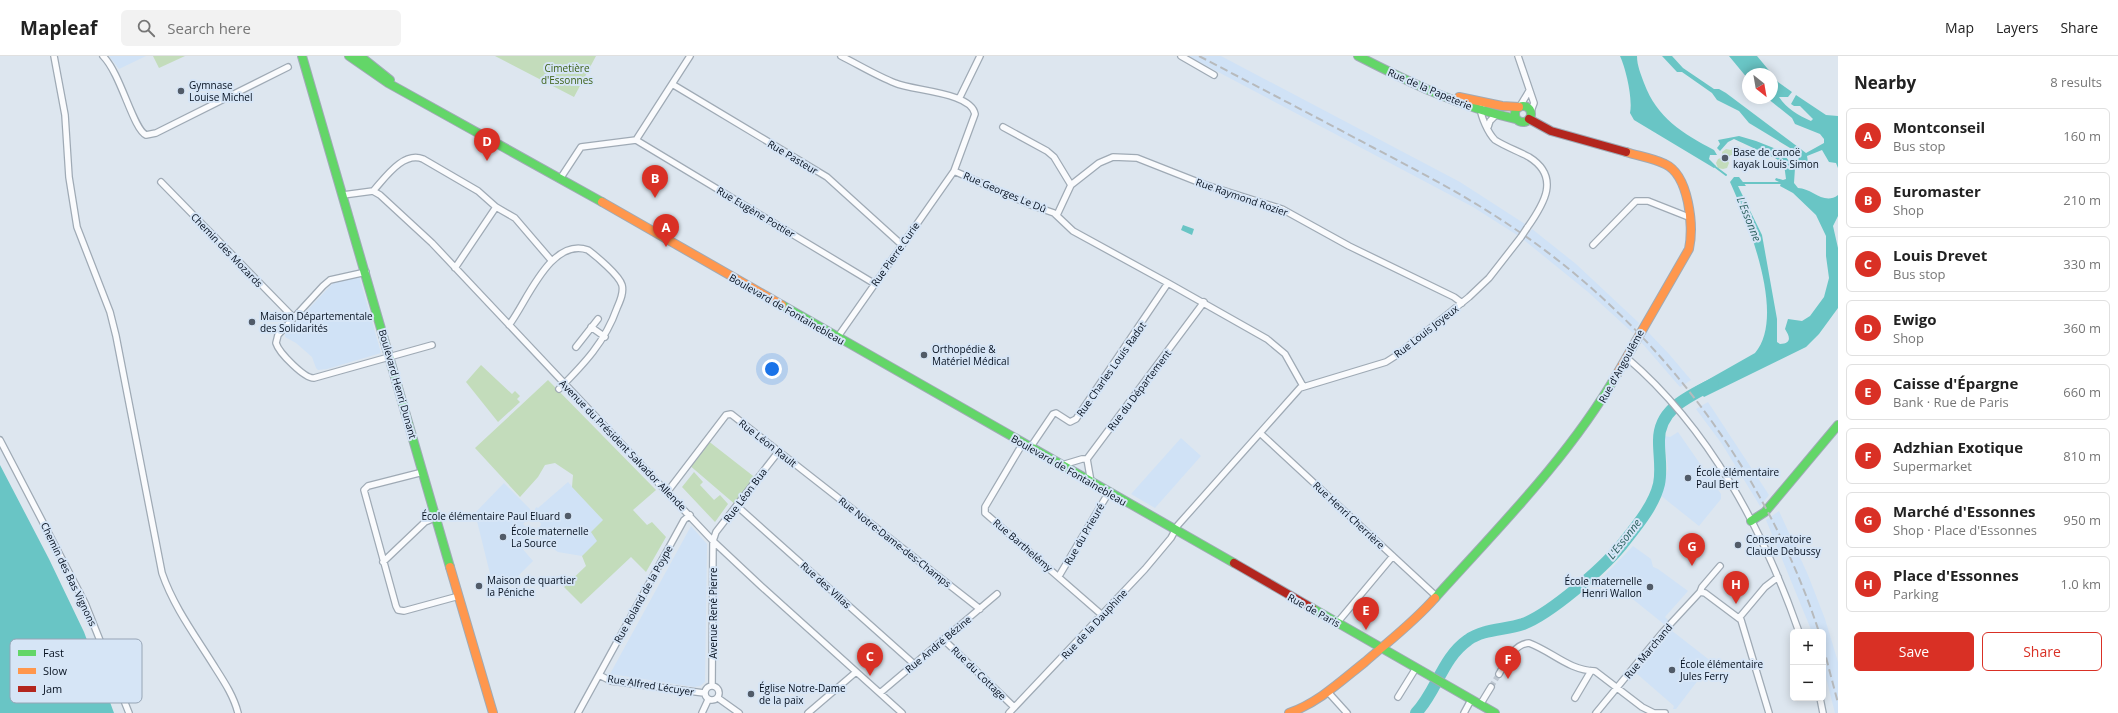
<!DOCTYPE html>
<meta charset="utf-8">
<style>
body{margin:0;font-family:"Open Sans",sans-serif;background:#f2f2f2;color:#222}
.controls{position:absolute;right:12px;bottom:12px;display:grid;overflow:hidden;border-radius:6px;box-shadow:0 2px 10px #0003}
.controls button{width:36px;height:36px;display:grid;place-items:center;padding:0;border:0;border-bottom:1px solid #e0e0e0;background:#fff;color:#222;font:20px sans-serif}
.compass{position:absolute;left:1742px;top:12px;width:36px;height:36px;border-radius:50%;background:#fff;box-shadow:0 2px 10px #0003;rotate:149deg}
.you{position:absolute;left:772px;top:313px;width:14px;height:14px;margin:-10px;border:3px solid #fff;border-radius:50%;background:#1a73e8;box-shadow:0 0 0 6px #1a73e833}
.badge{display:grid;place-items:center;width:26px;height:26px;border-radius:50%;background:#d93025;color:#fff;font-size:13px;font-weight:700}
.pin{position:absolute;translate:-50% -33px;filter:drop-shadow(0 1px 2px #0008)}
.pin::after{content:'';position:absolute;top:21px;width:14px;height:12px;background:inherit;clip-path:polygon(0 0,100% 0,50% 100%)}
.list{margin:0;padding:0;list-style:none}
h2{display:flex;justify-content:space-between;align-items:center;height:52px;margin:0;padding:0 16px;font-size:17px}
h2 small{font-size:13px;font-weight:400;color:#767676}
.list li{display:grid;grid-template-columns:26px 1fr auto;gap:12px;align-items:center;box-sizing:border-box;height:56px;margin:0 8px 8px;padding:0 8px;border:1px solid #e0e0e0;border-radius:6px}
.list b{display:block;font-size:15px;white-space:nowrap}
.list p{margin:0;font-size:13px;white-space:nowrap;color:#767676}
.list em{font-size:13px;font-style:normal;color:#767676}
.actions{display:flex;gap:8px;padding:12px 16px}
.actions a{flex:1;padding:9px 0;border:1px solid #d93025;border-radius:6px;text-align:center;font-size:14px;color:#d93025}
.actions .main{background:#d93025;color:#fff}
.icon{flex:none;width:22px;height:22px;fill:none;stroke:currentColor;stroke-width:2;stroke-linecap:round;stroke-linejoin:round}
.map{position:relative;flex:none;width:1838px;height:657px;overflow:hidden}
header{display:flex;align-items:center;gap:24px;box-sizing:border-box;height:56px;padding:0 20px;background:#fff;border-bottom:1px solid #e0e0e0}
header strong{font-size:19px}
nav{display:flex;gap:22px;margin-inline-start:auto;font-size:14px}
.search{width:280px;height:36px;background:#f2f2f2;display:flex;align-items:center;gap:10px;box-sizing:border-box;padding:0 14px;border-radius:6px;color:#767676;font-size:15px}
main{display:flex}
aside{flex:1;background:#fff}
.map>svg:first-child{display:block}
</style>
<header>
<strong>Mapleaf</strong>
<div class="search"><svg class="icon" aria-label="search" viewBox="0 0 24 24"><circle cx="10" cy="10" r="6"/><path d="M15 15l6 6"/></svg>Search here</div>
<nav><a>Map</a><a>Layers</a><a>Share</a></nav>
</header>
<main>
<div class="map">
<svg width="1838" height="657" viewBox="0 0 1838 657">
<rect width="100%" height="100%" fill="#dde6ef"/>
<path fill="#d0e2f6" d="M109,0H146L119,13Z
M1188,0H1221L1460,126L1525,168L1517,179L1473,151Z
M1532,173L1576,208L1639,267L1633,277L1588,236L1524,184Z
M359,220L381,297L327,313L318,314L316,312L312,301L296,287L285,281V278L333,227Z
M1647,275L1669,298L1691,324L1680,331L1641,286Z
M1708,346L1769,439L1760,450L1722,388L1696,353Z
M1678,376L1721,438V443L1699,470L1660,439L1668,413L1664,380L1670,381Z
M1181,382L1201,400L1155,452L1131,438Z
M568,426L603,464L598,485L582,500L558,496L542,485L538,477L541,468L534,456L536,451L538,452Z
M504,427L530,453L531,460L523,468L531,476L520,486L521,491L533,505L496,542L475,457Z
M1779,455L1808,519L1825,563L1838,606V657H1835L1823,610V576H1812L1766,464Z
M691,470L707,488L705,626L700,630L694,631L610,618Z
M1633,490L1651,503L1653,511L1658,513L1688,535L1665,561L1669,565L1665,569L1604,520Z
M1671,574L1712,606L1676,653H1673L1674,650L1636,617Z"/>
<path fill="#c3dcbb" d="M153,0H185L159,12Z
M495,0H596L574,41Z
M1738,90L1742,93L1743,97L1740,101L1731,99L1727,103L1729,107L1727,112L1723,113L1718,112L1716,107L1718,103L1723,101L1722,96L1726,93L1731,94L1733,91Z
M481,309L512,338L515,335L520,340L517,343L520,346L498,366L466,326Z
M548,324L656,434L633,454L647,469L652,466L666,481L646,516L631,501L581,548L564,531L586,510L582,500L597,485L591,476L603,464L572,431L573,419L555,407L545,409L538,421L520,441L475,392Z
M707,384L757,423L737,450L688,408Z
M694,416L703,426L700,429L714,444L720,439L728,448L715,466L682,431Z"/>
<path fill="#69c5c5" d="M1620,0H1637C1637,10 1641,18 1644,27C1657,62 1682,77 1714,94L1717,99H1710L1709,103L1716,110L1714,112L1634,64L1630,57C1633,43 1626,13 1620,0Z
M1662,0H1672L1683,12L1714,33H1719L1726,37L1806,97L1824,87V83L1820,78L1795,68L1792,62L1767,42H1772V18L1778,26L1792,36L1788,41H1779C1787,53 1798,59 1811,65L1813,63L1800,50H1794L1791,48L1796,39L1826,59L1838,60V112L1836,107L1829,106L1822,94L1807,100L1808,106L1803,108L1801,106L1795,112L1794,127L1798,132C1812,132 1824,150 1838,139V160L1833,170L1838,192V252L1819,278L1806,291L1704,341L1695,331L1755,297C1787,260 1747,164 1730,126L1734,121H1739L1746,130H1738L1762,179L1777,263V286L1780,288C1792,287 1790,281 1785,273L1788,263L1802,265L1810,260L1824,241L1829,222L1826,200V180L1816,159L1793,137L1780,130L1781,127L1775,124L1776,122L1783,124L1786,123L1784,108L1775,102L1734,83L1728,86L1720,95L1717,92L1720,88L1718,84L1739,80L1756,85L1781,95L1793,110L1799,102L1795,95L1749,67L1739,55L1717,44L1712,37L1682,16H1677Z
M1729,0H1757L1772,18H1748V23Z
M1183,169L1194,173L1192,179L1181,174Z
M0,409L49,503L84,576L114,657H0Z"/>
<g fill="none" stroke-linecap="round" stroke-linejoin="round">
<path stroke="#69c5c5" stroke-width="2" d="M1714,110L1726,119
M1742,127H1782"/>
<path stroke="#69c5c5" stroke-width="12" d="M1416,657C1437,635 1442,602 1468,584C1483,573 1505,574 1523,568C1550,558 1602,513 1621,490C1635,472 1654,450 1659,428C1662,414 1659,400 1659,386C1658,353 1688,341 1713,328"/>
<path stroke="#bdc6d0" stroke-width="5.5" stroke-dasharray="5.5 3" stroke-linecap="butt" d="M1491,631L1499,618"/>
<g stroke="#9faab5" stroke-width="8">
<path id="street" d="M54,0L65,59L69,121L77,171L110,256L116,280L162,517C174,552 197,582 216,613C225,627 234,641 238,657
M103,0C121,18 133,73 146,79L156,77L288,11
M1181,0L1214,19
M1518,0L1534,47L1531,55
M672,28L827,121L902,189
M959,43L980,0
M1484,47L1480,51C1481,61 1488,77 1495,84C1506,91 1518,95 1529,101C1561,121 1544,148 1527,172
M1520,50L1529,35
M1003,71L1047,95L1054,101L1071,129
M1488,71L1490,65L1496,59
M636,84L875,228
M954,115L1031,149L1054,157L1073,175L1168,227L1267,283L1285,298L1303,330
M560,123L581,91L636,84L690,0
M161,126L293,261
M373,135C385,122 403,95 423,103L478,135L496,151L515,162L551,204
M343,139L373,135L380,139L432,187L713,485L761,530L902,657
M1057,159L1071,129L1099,107L1113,101L1137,102L1203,128L1282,153L1349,190L1454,241L1462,247
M1593,189L1636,145H1648L1686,160H1691
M455,212L496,151
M366,216L330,224L323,230L278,279L276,287C279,297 305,323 314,322L432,289
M509,269C527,246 550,181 588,194C596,200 619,219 622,229C624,237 620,245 617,252C605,286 584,308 559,333
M591,271L605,281
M837,282L954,115L975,58C971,36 913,35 895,27C877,20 859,9 841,0
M576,291L598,263
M1627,302C1709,372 1764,475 1799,576
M1260,377L1437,541
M0,384L85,547L129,657
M1023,387L985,451V457L1102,559
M1030,392L1053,358L1056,357L1070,366L1076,363L1168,227
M1087,403L1204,246
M1087,403L1091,426
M1062,409L1082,403H1087
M423,416L368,430L364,434L396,550L398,554L404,555L459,540
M668,435L726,359L731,358L980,553
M737,450L914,608
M383,506L425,466L437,461
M1059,520L1109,436
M1700,536L1705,537L1741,564L1769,657
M1700,536L1702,531L1720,510
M1739,562L1765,531L1778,521
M1337,567L1393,500
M944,584L1014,651
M1499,618C1506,606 1514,588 1529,587C1553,596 1568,614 1595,615L1642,651L1654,657H1665
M599,619L611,625L704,637
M705 637a7 7 0 1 1 14 0a7 7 0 1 1-14 0Z
M712,630L713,485L716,476L779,395
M1328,636L1347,657
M880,637L997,538
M1398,641L1416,612
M718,642L739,657
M1575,642L1591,615
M1820,642L1823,657
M1480,649L1491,631
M578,657L684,464L690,459
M702,657L708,644
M808,657L856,616
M1009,657L1145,513L1171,482L1178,469L1300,332L1386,306L1397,299L1469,241L1489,222L1521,181
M1464,657L1471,644
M1596,657L1662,577L1700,536"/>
</g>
<g stroke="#9faab5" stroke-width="10">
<path id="fast" d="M302,0L450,511
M349,0L388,27L602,146
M360,0L390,24
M1358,0C1409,26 1459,51 1516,63
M1515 58a8 8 0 1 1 16 0a8 8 0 1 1-16 0Z
M782,249L1234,507
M1751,465L1765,456L1838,369
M1435,542C1499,471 1569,401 1617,318
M1312,552L1495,657"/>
</g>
<g stroke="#9faab5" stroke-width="10">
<path id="slow" d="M1459,41L1502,50L1519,51
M602,146L782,249
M1617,318L1689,193C1694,170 1689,119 1665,108C1653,102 1638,100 1626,96
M450,511L493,657
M1289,657C1318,647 1341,625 1365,606C1389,585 1414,566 1435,542"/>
</g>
<g stroke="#9faab5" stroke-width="10">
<path id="jam" d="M1529,63L1551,75L1626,96
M1234,507L1312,552"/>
</g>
<use href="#street" stroke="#fafbfd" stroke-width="5.5"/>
<use href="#fast" stroke="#63d668" stroke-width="8"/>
<use href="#slow" stroke="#ff974d" stroke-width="8"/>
<use href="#jam" stroke="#b3261e" stroke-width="8"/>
<path stroke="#b7babd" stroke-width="2" stroke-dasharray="8 4" stroke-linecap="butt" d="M1199,0C1258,31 1316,61 1374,92C1422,117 1470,142 1515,173C1656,268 1766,414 1819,576
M1823,590L1838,647"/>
<g stroke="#9faab5" stroke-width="8" stroke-linecap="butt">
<path id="street-bridge" d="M1521,181L1527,172"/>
</g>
<use href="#street-bridge" stroke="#fafbfd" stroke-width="5.5"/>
</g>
<g fill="#515b68" stroke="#d6e5f6" stroke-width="1.5">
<circle cx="181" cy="35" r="4"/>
<circle cx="1725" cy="102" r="4"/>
<circle cx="252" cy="266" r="4"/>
<circle cx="924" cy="299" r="4"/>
<circle cx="1688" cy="422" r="4"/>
<circle cx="568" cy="460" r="4"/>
<circle cx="503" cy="481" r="4"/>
<circle cx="1738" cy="489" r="4"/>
<circle cx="479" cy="530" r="4"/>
<circle cx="1650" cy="531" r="4"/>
<circle cx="1672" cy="614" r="4"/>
<circle cx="751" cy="638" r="4"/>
</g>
<g text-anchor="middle" stroke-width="4" stroke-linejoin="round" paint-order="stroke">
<g font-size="10" fill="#3c6016" stroke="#d6e5f6">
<text x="567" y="16">Cimetière<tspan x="567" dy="12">d'Essonnes</tspan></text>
</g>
<g font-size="10" fill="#05101f" stroke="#d6e5f6" text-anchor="start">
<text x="189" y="33">Gymnase<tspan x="189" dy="12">Louise Michel</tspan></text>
<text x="1733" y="100">Base de canoë<tspan x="1733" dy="12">kayak Louis Simon</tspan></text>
<text x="260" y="264">Maison Départementale<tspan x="260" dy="12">des Solidarités</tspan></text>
<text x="932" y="297">Orthopédie &amp;<tspan x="932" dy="12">Matériel Médical</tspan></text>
<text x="1696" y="420">École élémentaire<tspan x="1696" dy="12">Paul Bert</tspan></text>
<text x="560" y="464" text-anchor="end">École élémentaire Paul Eluard</text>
<text x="511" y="479">École maternelle<tspan x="511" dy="12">La Source</tspan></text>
<text x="1746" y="487">Conservatoire<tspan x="1746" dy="12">Claude Debussy</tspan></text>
<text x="487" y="528">Maison de quartier<tspan x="487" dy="12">la Péniche</tspan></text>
<text x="1642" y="529" text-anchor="end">École maternelle<tspan x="1642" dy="12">Henri Wallon</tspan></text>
<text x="1680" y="612">École élémentaire<tspan x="1680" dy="12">Jules Ferry</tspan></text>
<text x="759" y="636">Église Notre-Dame<tspan x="759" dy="12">de la paix</tspan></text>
</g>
<g font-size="10" fill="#05101f" stroke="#d6e5f6">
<text transform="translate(1430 33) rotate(23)" y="4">Rue de la Papeterie</text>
<text transform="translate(793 101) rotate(31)" y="4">Rue Pasteur</text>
<text transform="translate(1005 136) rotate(23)" y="4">Rue Georges Le Dû</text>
<text transform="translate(1242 141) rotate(19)" y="4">Rue Raymond Rozier</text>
<text transform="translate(756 156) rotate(31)" y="4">Rue Eugène Pottier</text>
<text transform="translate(227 194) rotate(46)" y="4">Chemin des Mozards</text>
<text transform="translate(895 198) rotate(-55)" y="4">Rue Pierre Curie</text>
<text transform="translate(787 253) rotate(30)" y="4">Boulevard de Fontainebleau</text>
<text transform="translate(1426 275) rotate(-38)" y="4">Rue Louis Joyeux</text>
<text transform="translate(1621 310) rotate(-61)" y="4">Rue d'Angoulême</text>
<text transform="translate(1111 313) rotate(-55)" y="4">Rue Charles Louis Radot</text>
<text transform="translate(398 328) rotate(74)" y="4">Boulevard Henri Dunant</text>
<text transform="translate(1139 334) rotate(-53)" y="4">Rue du Département</text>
<text transform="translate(768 387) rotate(38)" y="4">Rue Léon Rault</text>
<text transform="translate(623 389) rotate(46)" y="4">Avenue du Président Salvador Allende</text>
<text transform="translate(1069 414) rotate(30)" y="4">Boulevard de Fontainebleau</text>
<text transform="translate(745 439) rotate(-53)" y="4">Rue Léon Bua</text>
<text transform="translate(1349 459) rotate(43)" y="4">Rue Henri Cherrière</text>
<text transform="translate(1084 478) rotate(-60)" y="4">Rue du Prieuré</text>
<text transform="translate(895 486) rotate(38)" y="4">Rue Notre-Dame-des-Champs</text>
<text transform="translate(1023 489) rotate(41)" y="4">Rue Barthelémy</text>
<text transform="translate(69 518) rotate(64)" y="4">Chemin des Bas Vignons</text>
<text transform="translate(826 529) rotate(42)" y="4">Rue des Villas</text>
<text transform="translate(643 538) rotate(-61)" y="4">Rue Roland de la Poype</text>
<text transform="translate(1314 554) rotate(29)" y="4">Rue de Paris</text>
<text transform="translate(713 557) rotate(-90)" y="4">Avenue René Pierre</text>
<text transform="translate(1094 568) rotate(-47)" y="4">Rue de la Dauphine</text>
<text transform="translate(938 588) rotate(-40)" y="4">Rue André Bézine</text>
<text transform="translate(1648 595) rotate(-50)" y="4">Rue Marchand</text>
<text transform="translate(979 617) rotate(44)" y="4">Rue du Cottage</text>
<text transform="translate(651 629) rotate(9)" y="4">Rue Alfred Lécuyer</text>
</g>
<g font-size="11" font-style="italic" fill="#2e6260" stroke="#d6e5f6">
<text transform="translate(1749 163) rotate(68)" y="4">L'Essonne</text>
<text transform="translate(1624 483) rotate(-52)" y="4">L'Essonne</text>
</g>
</g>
<rect x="10" y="583" width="132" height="64" rx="6" fill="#d6e5f6" stroke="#97a5b6" stroke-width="1"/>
<rect x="18" y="594" width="18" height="6" fill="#63d668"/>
<rect x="18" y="612" width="18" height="6" fill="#ff974d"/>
<rect x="18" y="630" width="18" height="6" fill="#b3261e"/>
<g font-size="11" fill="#05101f">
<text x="43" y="601">Fast</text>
<text x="43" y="619">Slow</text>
<text x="43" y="637">Jam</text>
</g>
</svg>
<div class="controls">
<button>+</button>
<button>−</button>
</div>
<svg class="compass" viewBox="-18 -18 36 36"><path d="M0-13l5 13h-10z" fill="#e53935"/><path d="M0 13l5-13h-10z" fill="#767676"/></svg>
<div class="you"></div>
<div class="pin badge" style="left:666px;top:191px">A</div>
<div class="pin badge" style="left:655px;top:142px">B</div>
<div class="pin badge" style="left:870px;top:620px">C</div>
<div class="pin badge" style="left:487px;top:105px">D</div>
<div class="pin badge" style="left:1366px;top:574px">E</div>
<div class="pin badge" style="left:1508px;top:623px">F</div>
<div class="pin badge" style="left:1692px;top:510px">G</div>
<div class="pin badge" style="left:1736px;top:548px">H</div>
</div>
<aside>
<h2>Nearby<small>8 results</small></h2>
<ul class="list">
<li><span class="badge">A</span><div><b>Montconseil</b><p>Bus stop</p></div><em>160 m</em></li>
<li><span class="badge">B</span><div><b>Euromaster</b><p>Shop</p></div><em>210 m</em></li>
<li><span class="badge">C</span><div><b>Louis Drevet</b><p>Bus stop</p></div><em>330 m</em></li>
<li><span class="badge">D</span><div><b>Ewigo</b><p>Shop</p></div><em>360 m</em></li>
<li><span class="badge">E</span><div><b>Caisse d'Épargne</b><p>Bank · Rue de Paris</p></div><em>660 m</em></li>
<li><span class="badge">F</span><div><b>Adzhian Exotique</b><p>Supermarket</p></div><em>810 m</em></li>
<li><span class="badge">G</span><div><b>Marché d'Essonnes</b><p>Shop · Place d'Essonnes</p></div><em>950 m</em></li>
<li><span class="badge">H</span><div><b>Place d'Essonnes</b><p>Parking</p></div><em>1.0 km</em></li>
</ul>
<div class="actions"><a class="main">Save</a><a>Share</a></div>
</aside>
</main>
